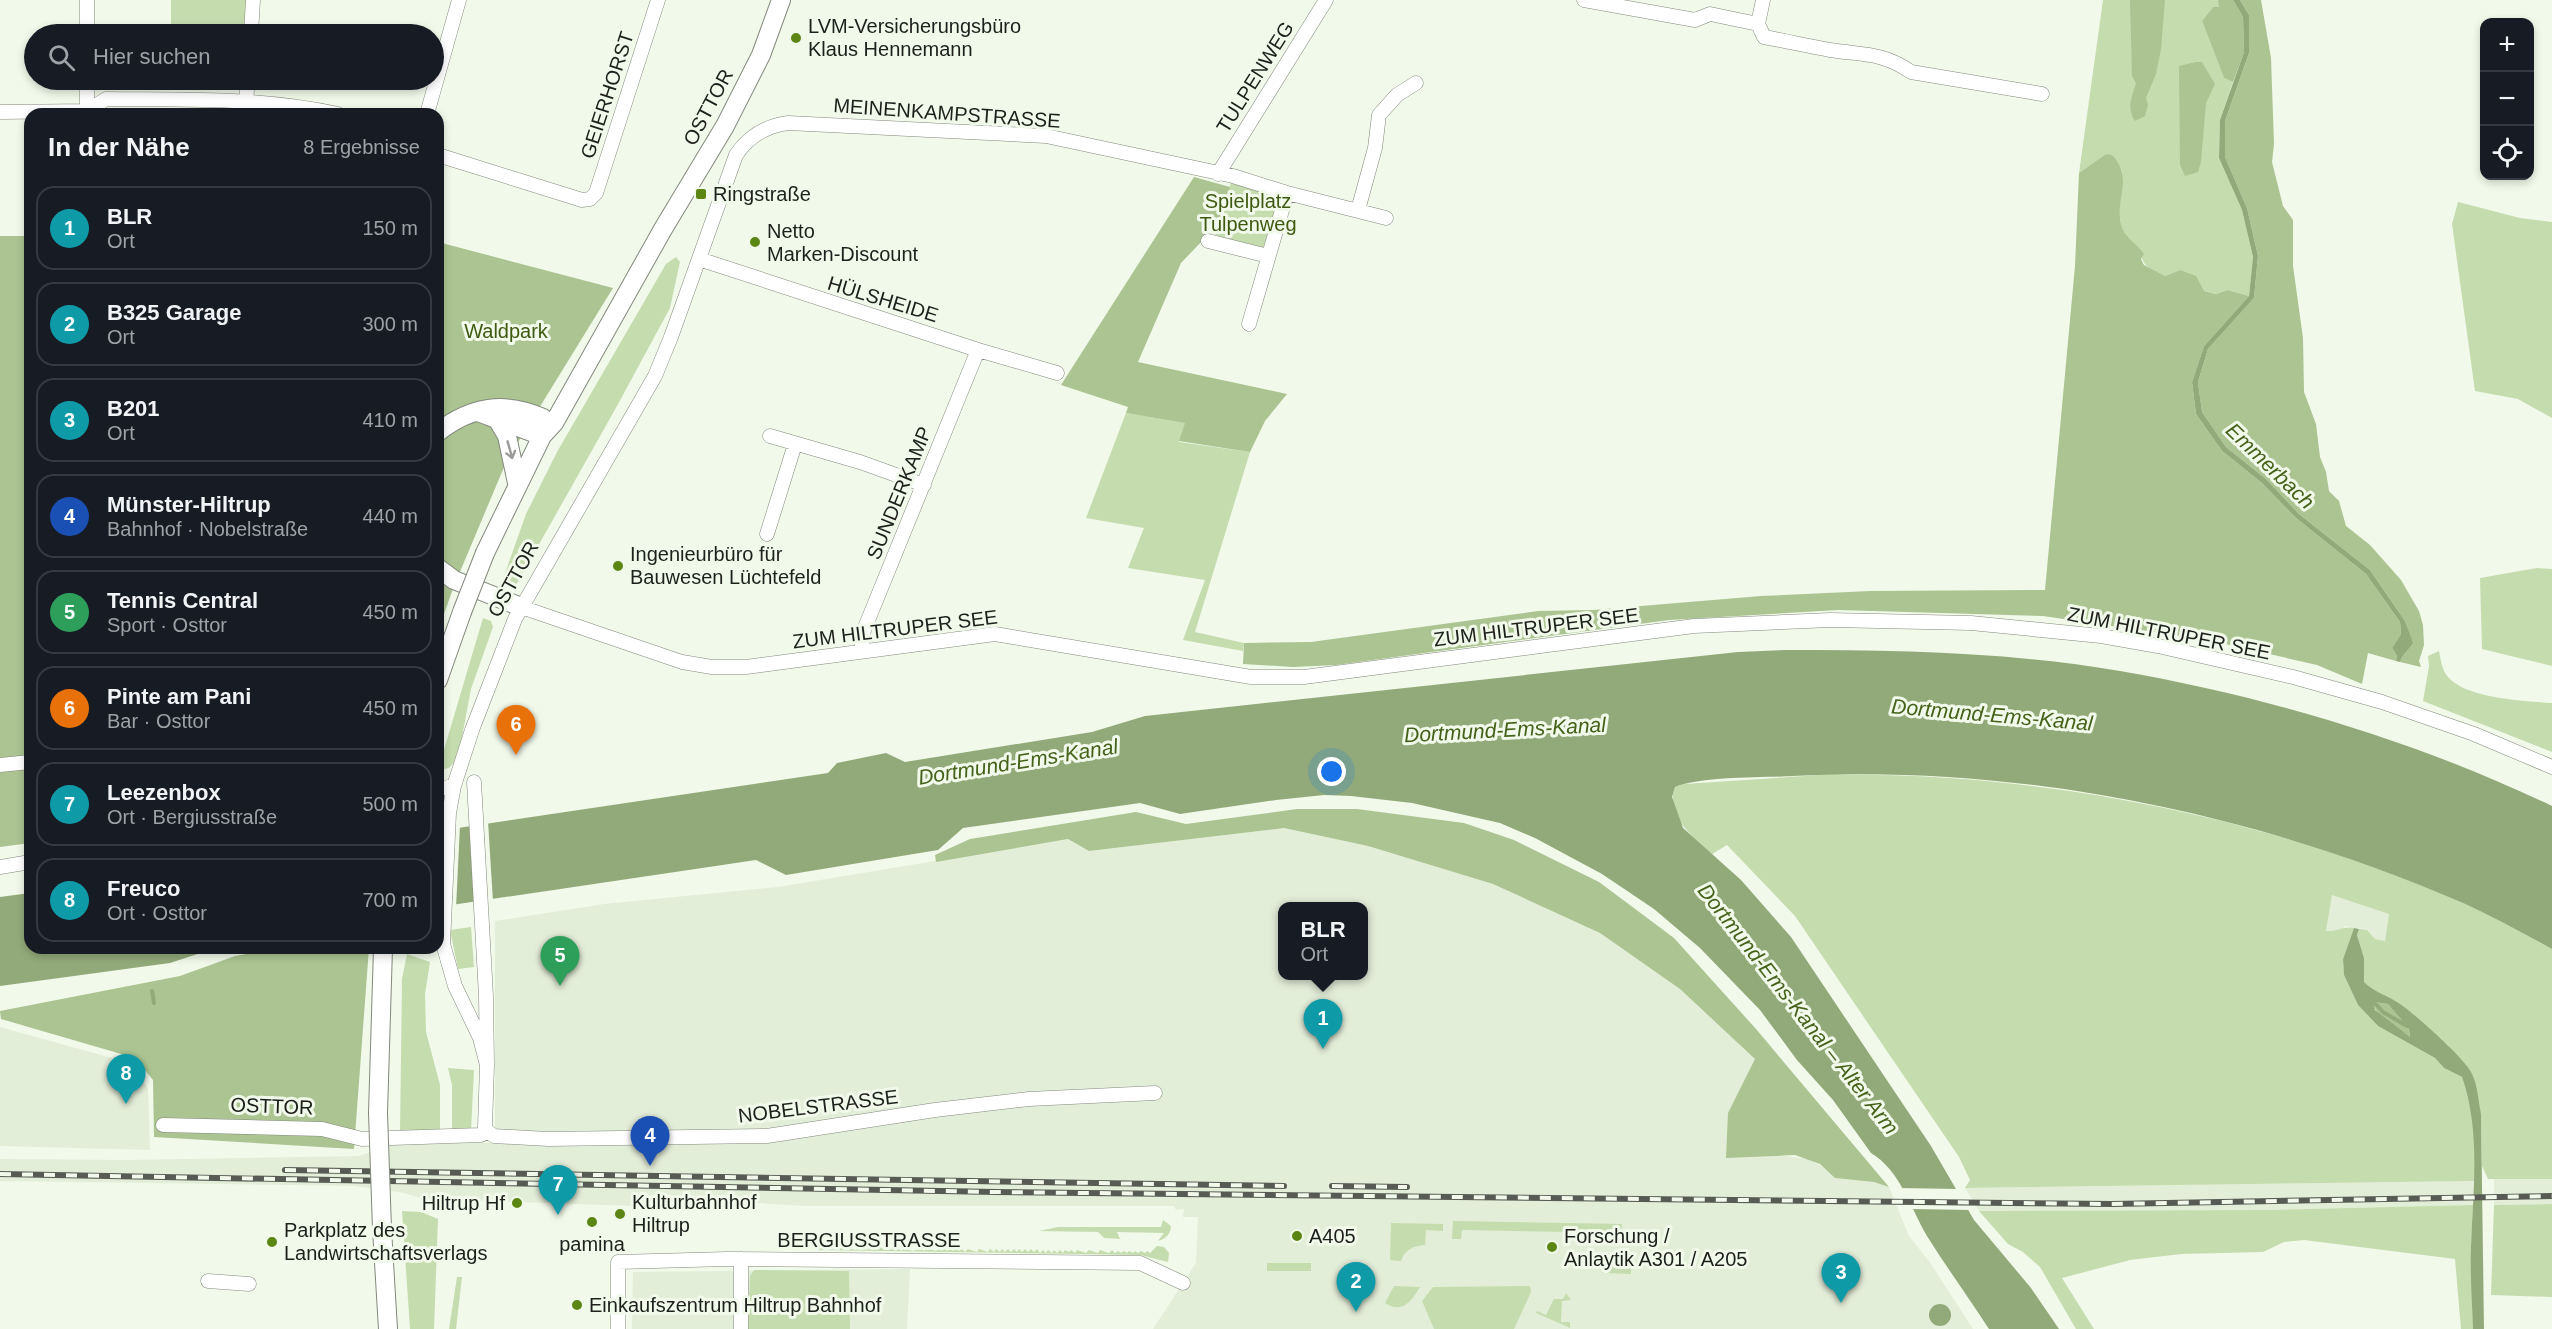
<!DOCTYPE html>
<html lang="de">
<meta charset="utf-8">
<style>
body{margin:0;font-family:Arial,sans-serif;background:#242831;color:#f1f3f6}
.controls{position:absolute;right:18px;top:18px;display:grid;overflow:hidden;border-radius:12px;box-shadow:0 3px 9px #0003}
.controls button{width:54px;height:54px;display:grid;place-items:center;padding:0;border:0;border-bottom:2px solid #363941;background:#171b24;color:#f1f3f6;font:30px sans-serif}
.you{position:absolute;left:1332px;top:772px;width:21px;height:21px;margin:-15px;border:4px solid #fff;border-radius:50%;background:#1a73e8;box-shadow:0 0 0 9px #1a73e833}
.badge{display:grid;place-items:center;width:39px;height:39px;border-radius:50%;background:#0f766e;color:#fff;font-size:20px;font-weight:700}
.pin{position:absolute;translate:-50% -50px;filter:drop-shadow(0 2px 3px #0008)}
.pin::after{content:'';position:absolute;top:32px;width:21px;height:18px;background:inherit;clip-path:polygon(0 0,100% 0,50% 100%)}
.popup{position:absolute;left:1278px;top:902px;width:90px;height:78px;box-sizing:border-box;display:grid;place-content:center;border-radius:12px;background:#171b24;filter:drop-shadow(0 2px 4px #0005);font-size:20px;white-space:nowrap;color:#9ea1a6}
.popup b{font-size:22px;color:#f1f3f6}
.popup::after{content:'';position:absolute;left:50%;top:100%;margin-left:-12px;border:12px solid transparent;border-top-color:#171b24}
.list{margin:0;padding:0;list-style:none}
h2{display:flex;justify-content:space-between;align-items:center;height:78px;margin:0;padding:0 24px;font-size:26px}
h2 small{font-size:20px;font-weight:400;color:#9ea1a6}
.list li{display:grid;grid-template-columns:39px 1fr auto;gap:18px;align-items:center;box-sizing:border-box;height:84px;margin:0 12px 12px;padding:0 12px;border:2px solid #363941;border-radius:18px}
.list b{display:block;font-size:22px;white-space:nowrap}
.list p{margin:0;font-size:20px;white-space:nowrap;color:#9ea1a6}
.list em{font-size:20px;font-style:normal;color:#9ea1a6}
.icon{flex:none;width:33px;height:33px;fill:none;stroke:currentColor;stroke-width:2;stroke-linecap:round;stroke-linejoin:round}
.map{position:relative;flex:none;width:2552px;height:1329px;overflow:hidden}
.search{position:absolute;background:#171b24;box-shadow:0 3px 9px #0003;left:24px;top:24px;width:420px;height:66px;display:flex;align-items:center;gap:15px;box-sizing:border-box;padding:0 21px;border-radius:33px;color:#9ea1a6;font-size:22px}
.panel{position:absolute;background:#171b24;box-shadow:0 3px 9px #0003;left:24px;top:108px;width:420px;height:846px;border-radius:18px}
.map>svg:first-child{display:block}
</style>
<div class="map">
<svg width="2552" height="1329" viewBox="0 0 2552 1329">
<rect width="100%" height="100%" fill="#f1f9ea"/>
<path fill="#e3eed9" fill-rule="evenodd" d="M1284,828L1368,846L1493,884L1600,933L1680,989L1756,1060L1728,1113L1778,1155L1808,1159L1829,1170L1835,1178L1874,1182L1889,1187L1909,1236L1929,1261L1973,1329H1153L1196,1263L1198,1217H1183L1184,1209L1176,1210L1174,1206H803L760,1203L668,1201L658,1205L636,1203L635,1206L424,1199L400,1192L354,1186L0,1181V1159L127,1160L359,1156L399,1143H495V921L604,904L778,887L1068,839L1089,851ZM1282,906H1364V976H1282Z
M2332,894L2389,914L2385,941L2375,939L2367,930L2346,926L2335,932L2326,931Z
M0,1027L130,1063L148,1088L150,1150L0,1146Z
M2494,1179H2552V1204L2494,1205Z
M2474,1181L2473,1205L2265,1210L1979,1211L1965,1188Z
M910,1269L907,1329H632L633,1272Z"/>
<path fill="#c5dcae" d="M171,0H247L245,29L171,25Z
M2103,0H2218L2220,7H2213L2202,21L2224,78L2233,82L2220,120L2219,158L2242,210L2253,257L2249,296L2228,290L2216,294L2204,291L2180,270L2165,276C2138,264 2148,265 2134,244C2132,240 2127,239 2125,234C2114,215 2124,191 2122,170L2106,154L2079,173Z
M1233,176L1281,190L1263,249L1215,235Z
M2458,202L2520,218L2552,222V418L2518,399L2475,391L2452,224Z
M676,257L680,262L670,308L617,406L515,587L503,585V579L526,514L557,452L666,264Z
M1126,413L1186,423L1179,442L1250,452L1195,632L1244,643L1243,651L1183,640L1205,580L1128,568L1144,528L1086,518Z
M2537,568L2552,569V666L2482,649L2480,578Z
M483,618L491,621L493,627L471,689L458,758L449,768L438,770Z
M2439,651C2441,661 2442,670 2448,677C2467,699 2526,701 2552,703V752L2423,701L2429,666L2428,656Z
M1835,774C1873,775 1911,775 1949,778C2125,790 2301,832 2463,903C2493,917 2523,933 2552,949V1179H2488L2482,1166L2481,1114L2448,1045L2399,1004L2373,991L2364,982V958L2357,935L2359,929L2367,930L2375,939L2385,941L2389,914L2332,895L2326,931C2337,932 2343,926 2354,928L2343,959L2344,975L2358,1005L2378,1026L2435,1058L2444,1068L2462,1077C2473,1110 2478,1147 2474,1181L1965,1188L1970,1180L1959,1157L1795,916L1727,845L1712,854C1694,838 1664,815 1675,787L1684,784Z
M471,927L474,967L458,969L450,930Z
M407,954L430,962L425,994L426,1032L440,1085V1133L400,1134L402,979Z
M448,1068L474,1070L471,1131H452V1085Z
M2552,1204V1297L2491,1295L2494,1205Z
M2473,1205L2471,1246L2473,1329H2461L2455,1259L2304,1240L2284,1242L2263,1252L2181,1254L2130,1260L2062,1278L2094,1329H2076L2040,1267L2023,1252L2008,1244L1979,1211L2265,1210Z
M402,1211L421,1212L438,1219L434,1329H410Z
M1163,1220L1171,1226C1171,1233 1166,1239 1158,1241L1164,1233L1117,1232L1120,1239L1104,1238L1098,1232L1039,1231L1058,1227H1161Z
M1453,1221L1622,1224L1621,1233L1462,1230L1461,1239H1452Z
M1391,1223L1443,1224V1231L1426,1230L1425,1245C1414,1246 1405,1249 1401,1261L1390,1260Z
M822,1241L832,1250L835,1247L838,1250L841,1247L844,1250L847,1247L855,1250L858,1247L867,1250L869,1247L872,1250L875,1247L878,1250L881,1247L884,1250L886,1248L890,1250L892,1248L896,1251L898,1248L901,1251L904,1248L913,1251L921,1248L924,1251L927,1248L936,1251L939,1248L942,1251L944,1248L947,1251L950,1249L953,1251L956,1248L959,1251L962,1249L965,1252L968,1249L977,1252L979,1249L988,1252L990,1249L994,1252L996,1249L1000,1252L1002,1249L1005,1252L1008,1249L1011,1252L1014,1249L1017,1252L1019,1249L1022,1252L1025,1249L1028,1252L1031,1249L1034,1252L1037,1249L1040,1253L1043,1250L1046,1253L1048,1250L1052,1253L1054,1250L1057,1253L1060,1250L1063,1253L1065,1250L1069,1252L1071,1250L1075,1253L1077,1250L1086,1253L1089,1250L1098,1253L1100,1250L1109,1253L1112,1250L1115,1253L1118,1251L1121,1253L1124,1251L1127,1253L1129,1251L1133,1253L1135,1251L1138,1253L1141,1251L1145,1253L1147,1251L1150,1253L1157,1246L1164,1247L1169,1253L1168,1262L1140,1255L816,1250L817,1244Z
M1602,1259L1627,1260V1262H1631V1274L1602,1273Z
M1267,1263H1311V1271H1267Z
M754,1270L849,1271L850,1329H748L750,1276Z
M457,1277H462L456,1329H449Z
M1394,1286L1420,1287C1411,1302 1402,1314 1385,1303Z
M1530,1286L1531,1292L1514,1329H1434L1422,1301L1433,1287Z
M1566,1293L1571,1300L1562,1301L1561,1322H1570V1328L1536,1313L1537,1311L1546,1315L1554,1299H1563Z"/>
<path fill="#abc491" d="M2130,0H2165L2161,49L2156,74L2146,98L2148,105L2145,116L2135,121C2126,108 2132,97 2136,83L2132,76Z
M2218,0H2233L2243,17L2244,52L2233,82L2224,78L2202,21L2213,7H2219Z
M2240,0H2261L2271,58L2274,144L2272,162L2283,206L2293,220V266L2303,338L2304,392L2316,424L2320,457L2326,472L2329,491L2339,501L2346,526L2370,545L2401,580L2419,611L2423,625L2424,645L2419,661L2421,667L2400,662L2402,657L2412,643L2405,621L2370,570L2299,514L2266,479L2226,447L2202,412L2198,382L2208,349L2254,298L2258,256L2247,208L2225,157V121L2249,53V15Z
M2196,62H2202L2215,84L2206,103L2201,162L2198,172L2185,176L2180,165L2179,66Z
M2106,154L2112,155C2134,178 2115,197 2121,224C2124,238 2136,242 2144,254L2141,259L2144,265L2165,276L2180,270L2196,276L2204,291L2216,294L2228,290L2249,296L2204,346L2192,382L2196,414L2222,451L2262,483L2296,518L2366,574L2400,622L2401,634L2392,648L2397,656L2396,661L2368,653L2362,684L2317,665L2208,640L2043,616L1838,610L1669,620L1336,665L1293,667L1243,664L1244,643L1311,642L1538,611L1593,610L1761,596L1870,591L2045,590L2075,266L2079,173Z
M1194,177L1230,187L1218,228L1208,224L1203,240L1181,263L1138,362L1287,394L1265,421L1250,452L1179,441L1185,423L1126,413L1128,407L1061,385Z
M0,236H30V843L0,847Z
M438,242L613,288L507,460L454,586L438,631Z
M1297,809H1357L1464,823L1514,840L1599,882L1674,938L1756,1029L1889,1187L1874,1182L1835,1178L1820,1164L1795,1155L1726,1158L1728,1113L1755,1059L1680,989L1600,933L1493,884L1368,846L1284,828L1089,851L1068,839L936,862L935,855L970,839L1136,812L1186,824Z
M281,948H369L354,1149L154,1137L153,1080L135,1058L1,1019L0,1011L180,976L235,956Z
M2372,1002L2388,1004L2409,1029L2410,1037C2397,1028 2376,1017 2372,1002Z"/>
<path fill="#92aa79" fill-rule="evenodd" d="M2233,0H2240L2249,15V53L2225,121V157L2247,208L2258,256L2254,298L2208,349L2198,382L2202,412L2226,447L2266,479L2299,514L2370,570L2405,621L2413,643L2402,657L2400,662L2396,661L2397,656L2392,648L2401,634L2400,622L2366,574L2296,518L2262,483L2222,451L2196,414L2192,382L2204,346L2249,296L2253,257L2242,210L2219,158L2220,120L2244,52L2243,17Z
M1786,650C1897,650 2010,652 2120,671C2269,697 2416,741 2552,806V949C2523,933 2493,917 2463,903C2255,813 2020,764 1793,776C1762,778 1702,776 1675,787L1672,797L1683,828L1741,880L1791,937L1931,1146L1974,1220L2031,1288L2059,1329H1989C1969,1298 1947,1268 1927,1236C1911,1209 1900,1170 1871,1153L1833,1100L1797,1060L1760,1010L1700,948L1654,909L1602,874L1535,838L1500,823L1412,803L1351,796L1324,795L1276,800L1180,814L1140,803L963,828L938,850L786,875L756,860L438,907V831L828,773L837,763L886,753L905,762L1092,732L1145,716L1738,652Z
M30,893V948H216L170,963L0,986V897Z
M2354,928L2359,929L2357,935L2364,958V982C2375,993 2387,995 2400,1004C2416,1015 2462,1056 2471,1072C2478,1085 2478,1100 2481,1114L2484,1329H2473C2472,1301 2470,1273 2471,1246C2473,1189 2481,1132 2462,1077L2444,1068L2435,1058L2378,1026L2358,1005L2344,975L2343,959ZM2373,1002L2388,1004L2409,1029L2410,1037L2375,1010Z
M1929 1315a11 11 0 1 1 22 0a11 11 0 1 1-22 0Z"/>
<path fill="#f1f9ea" d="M488,821L493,902L474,905L469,823Z
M460,825L456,908L438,910V828Z
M1897,1188L1959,1189L1972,1210L1912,1209Z"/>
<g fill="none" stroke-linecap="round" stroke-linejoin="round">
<path stroke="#92aa79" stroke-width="4" d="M152,991L154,1003
M2372,1000L2383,1012L2407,1026"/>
<g stroke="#83897d" stroke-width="15">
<path id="minor" d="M1584,0L1695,20L1710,14L1758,24
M1763,0L1758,24L1764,37C1786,41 1808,46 1830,50C1862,55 1883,52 1911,72L2042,94
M87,34V0
M251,34L253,0
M246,100L248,80
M87,111V80
M0,112L87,111L106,99C184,100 261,97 338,114
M427,114L459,0
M438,155L582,200L590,199L596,193L658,0
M1218,174L1326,0
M1358,210L1375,148L1379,115L1397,95L1416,83
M1208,241L1268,256
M699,259L978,350L1057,373
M1249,324L1287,193
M770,436L860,462L924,485
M767,534L795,444
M521,607L682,662L712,667H746L995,634L1251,677H1304L1694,626L1830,620L1971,623L2101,636L2158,646L2293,677L2382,702L2474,734L2552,767
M861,651L864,630L978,350
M0,765L30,762
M438,789L454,786
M0,867L30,862
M487,1065L480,1038L455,986L443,944L449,813L454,786L472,730L515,619L655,376L671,337L736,155C748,137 766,126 788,123L1046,136L1233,176L1287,193L1386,218
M163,1125L322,1129L362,1139L481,1135L487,1131L485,1127L487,1065L486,996L474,782
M487,1131L494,1136L548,1139L767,1136L935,1110L1029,1099L1155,1093
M208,1281L249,1284
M618,1329V1262L727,1259L1140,1263L1183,1283
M741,1329V1259"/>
</g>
<g stroke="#83897d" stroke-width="20">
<path id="secondary" d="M478,412L542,436
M497,419L507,436L517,483
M438,432C472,406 504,401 543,418
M485,553L542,436L554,423L663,229L725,126L761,55L781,0
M438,568L454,580L521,607
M438,680L462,612
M378,1113L383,948
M382,1229L388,1329"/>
</g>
<use href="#minor" stroke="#fff" stroke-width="14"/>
<use href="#secondary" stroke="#fff" stroke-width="18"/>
<g stroke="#575b54" stroke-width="6">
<path id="rail" d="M285,1170L1284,1186
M0,1174L996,1192L2112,1204L2552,1196
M1332,1186L1407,1187"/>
</g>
<use href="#rail" stroke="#f1f9ea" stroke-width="4" stroke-dasharray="11" stroke-linecap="butt"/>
<g stroke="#83897d" stroke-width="20" stroke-linecap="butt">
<path id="secondary-bridge" d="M462,612L485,553
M378,1113L382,1229"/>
</g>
<use href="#secondary-bridge" stroke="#fff" stroke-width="18"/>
</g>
<defs><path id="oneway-shaft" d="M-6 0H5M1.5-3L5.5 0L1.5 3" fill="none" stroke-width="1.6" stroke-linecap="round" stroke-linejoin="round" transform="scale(1.5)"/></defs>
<use stroke="#999b98" href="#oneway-shaft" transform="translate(510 450) rotate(74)"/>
<g fill="#5c8613" stroke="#f1f9ea" stroke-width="2">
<circle cx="796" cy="38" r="6"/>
<rect x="695" y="188" width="12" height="12" rx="3"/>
<circle cx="755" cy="242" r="6"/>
<circle cx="618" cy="566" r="6"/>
<circle cx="517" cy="1203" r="6"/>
<circle cx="620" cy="1214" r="6"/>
<circle cx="592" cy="1222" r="6"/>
<circle cx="1297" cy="1236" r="6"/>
<circle cx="272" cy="1242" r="6"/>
<circle cx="1552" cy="1247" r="6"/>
<circle cx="577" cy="1305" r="6"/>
</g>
<g text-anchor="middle" stroke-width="6" stroke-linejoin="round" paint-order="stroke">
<g font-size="20" fill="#1d201b" stroke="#f1f9ea" text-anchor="start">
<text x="808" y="33">LVM-Versicherungsbüro<tspan x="808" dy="23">Klaus Hennemann</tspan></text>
<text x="713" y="201">Ringstraße</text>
<text x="767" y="238">Netto<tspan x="767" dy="23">Marken-Discount</tspan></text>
<text x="630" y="561">Ingenieurbüro für<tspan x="630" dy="23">Bauwesen Lüchtefeld</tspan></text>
<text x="632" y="1209">Kulturbahnhof<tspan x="632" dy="23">Hiltrup</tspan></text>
<text x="505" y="1210" text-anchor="end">Hiltrup Hf</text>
<text x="284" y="1237">Parkplatz des<tspan x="284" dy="23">Landwirtschaftsverlags</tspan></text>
<text x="1309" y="1243">A405</text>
<text x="1564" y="1243">Forschung /<tspan x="1564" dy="23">Anlaytik A301 / A205</tspan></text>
<text x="592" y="1251" text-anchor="middle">pamina</text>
<text x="589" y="1312">Einkaufszentrum Hiltrup Bahnhof</text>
</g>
<g font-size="20" fill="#1d201b" stroke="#f1f9ea">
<text transform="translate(1255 77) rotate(-58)" y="7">TULPENWEG</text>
<text transform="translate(607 95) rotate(-72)" y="7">GEIERHORST</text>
<text transform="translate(708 107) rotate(-62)" y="7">OSTTOR</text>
<text transform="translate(947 113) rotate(4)" y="7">MEINENKAMPSTRASSE</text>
<text transform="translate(883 299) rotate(17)" y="7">HÜLSHEIDE</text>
<text transform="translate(899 493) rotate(-68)" y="7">SUNDERKAMP</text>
<text transform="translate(513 579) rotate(-61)" y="7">OSTTOR</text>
<text transform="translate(1536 627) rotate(-7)" y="7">ZUM HILTRUPER SEE</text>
<text transform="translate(895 629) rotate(-7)" y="7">ZUM HILTRUPER SEE</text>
<text transform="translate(2169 633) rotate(11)" y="7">ZUM HILTRUPER SEE</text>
<text transform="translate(272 1106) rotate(2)" y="7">OSTTOR</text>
<text transform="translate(818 1106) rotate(-7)" y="7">NOBELSTRASSE</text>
<text x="869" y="1247">BERGIUSSTRASSE</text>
</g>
<g font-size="20" fill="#3e5a11" stroke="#f1f9ea">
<text x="1248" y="208">Spielplatz<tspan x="1248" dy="23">Tulpenweg</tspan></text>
<text x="506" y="338">Waldpark</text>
</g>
<g font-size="21" font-style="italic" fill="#44621a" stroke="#f1f9ea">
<text transform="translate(2270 466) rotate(44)" y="7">Emmerbach</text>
<text transform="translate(1992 715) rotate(5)" y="7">Dortmund-Ems-Kanal</text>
<text transform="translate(1505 730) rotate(-3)" y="7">Dortmund-Ems-Kanal</text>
<text transform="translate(1018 762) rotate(-9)" y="7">Dortmund-Ems-Kanal</text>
<text transform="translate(1798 1009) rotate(52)" y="7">Dortmund-Ems-Kanal – Alter Arm</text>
</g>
</g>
</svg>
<div class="controls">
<button>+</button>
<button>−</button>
<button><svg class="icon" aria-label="locate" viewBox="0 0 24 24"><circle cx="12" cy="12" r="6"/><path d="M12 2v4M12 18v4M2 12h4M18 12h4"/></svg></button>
</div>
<div class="you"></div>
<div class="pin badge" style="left:1323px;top:1049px;background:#0f9aa8">1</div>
<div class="popup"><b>BLR</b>Ort</div>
<div class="pin badge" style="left:1356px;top:1312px;background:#0f9aa8">2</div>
<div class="pin badge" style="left:1841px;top:1303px;background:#0f9aa8">3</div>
<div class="pin badge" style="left:650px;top:1166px;background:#1a4fb4">4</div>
<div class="pin badge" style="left:560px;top:986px;background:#2e9e5b">5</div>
<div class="pin badge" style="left:516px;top:755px;background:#e8710a">6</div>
<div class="pin badge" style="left:558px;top:1215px;background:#0f9aa8">7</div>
<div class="pin badge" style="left:126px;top:1104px;background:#0f9aa8">8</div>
<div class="search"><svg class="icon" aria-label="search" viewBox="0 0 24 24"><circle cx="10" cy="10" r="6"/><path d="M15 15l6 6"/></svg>Hier suchen</div>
<section class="panel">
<h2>In der Nähe<small>8 Ergebnisse</small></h2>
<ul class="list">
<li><span class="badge" style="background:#0f9aa8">1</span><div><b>BLR</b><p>Ort</p></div><em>150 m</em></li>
<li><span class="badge" style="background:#0f9aa8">2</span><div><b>B325 Garage</b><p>Ort</p></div><em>300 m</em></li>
<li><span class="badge" style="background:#0f9aa8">3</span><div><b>B201</b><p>Ort</p></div><em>410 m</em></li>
<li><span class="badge" style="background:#1a4fb4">4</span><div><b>Münster-Hiltrup</b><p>Bahnhof · Nobelstraße</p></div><em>440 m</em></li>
<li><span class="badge" style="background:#2e9e5b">5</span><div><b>Tennis Central</b><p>Sport · Osttor</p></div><em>450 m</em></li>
<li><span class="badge" style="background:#e8710a">6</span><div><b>Pinte am Pani</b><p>Bar · Osttor</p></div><em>450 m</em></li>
<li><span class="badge" style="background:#0f9aa8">7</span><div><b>Leezenbox</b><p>Ort · Bergiusstraße</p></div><em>500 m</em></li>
<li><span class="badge" style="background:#0f9aa8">8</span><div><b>Freuco</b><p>Ort · Osttor</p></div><em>700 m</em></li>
</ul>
</section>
</div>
